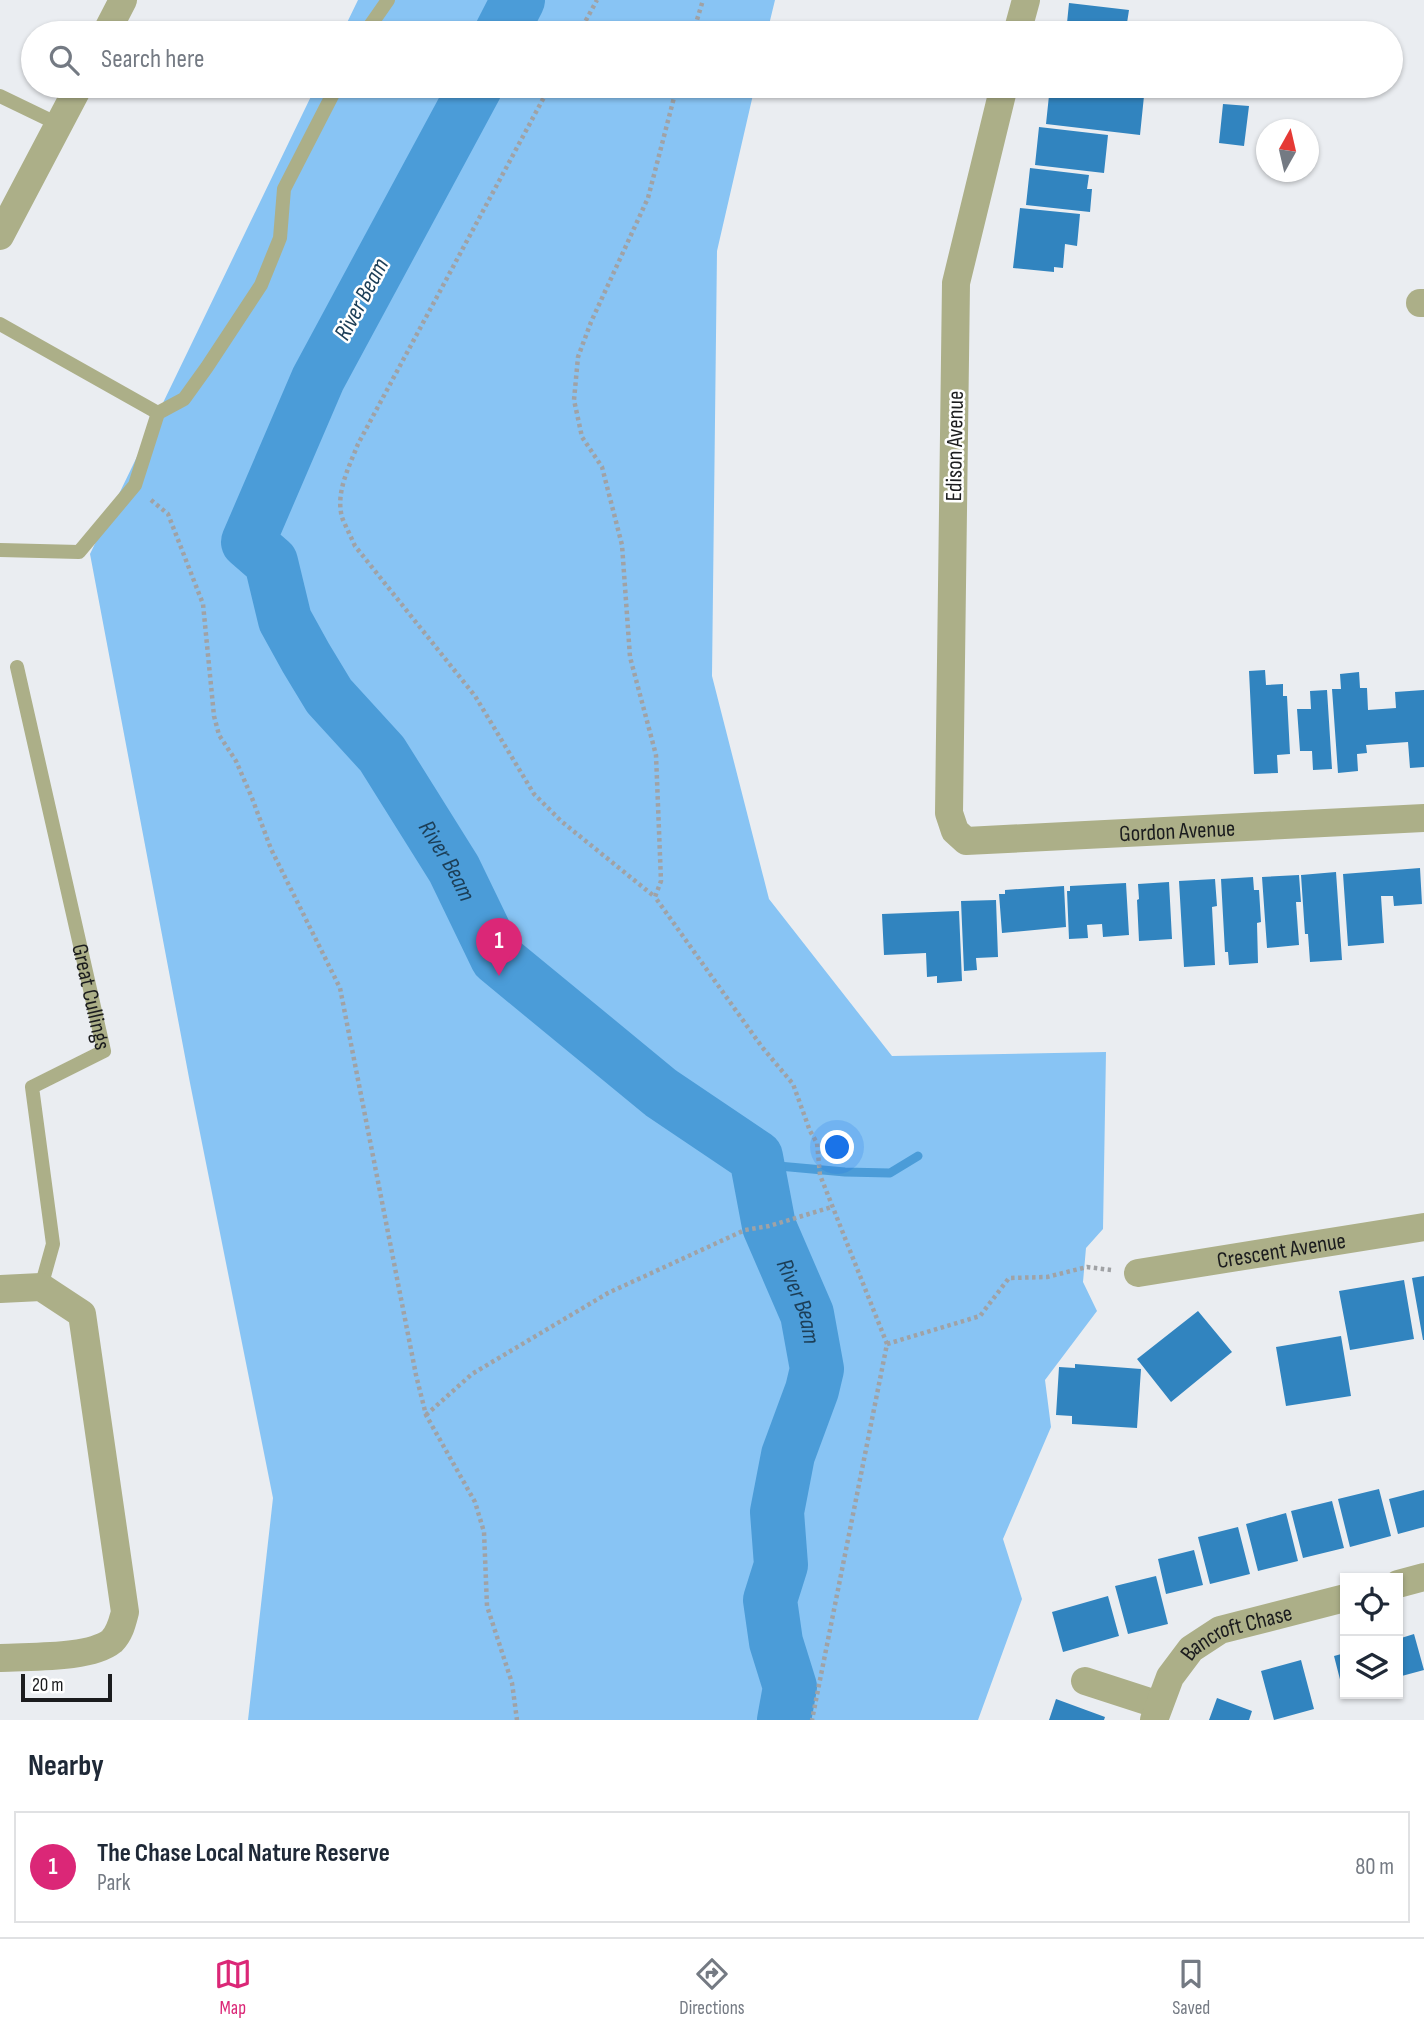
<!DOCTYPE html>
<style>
body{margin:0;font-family:"Sofia Sans Condensed",sans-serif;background:#f2f2f3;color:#1f2937}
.controls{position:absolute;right:21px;bottom:21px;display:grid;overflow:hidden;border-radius:0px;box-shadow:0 2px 5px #0004}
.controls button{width:63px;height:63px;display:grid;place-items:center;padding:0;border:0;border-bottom:2px solid #e0e1e3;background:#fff;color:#1f2937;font:35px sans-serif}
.compass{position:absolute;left:1256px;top:119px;width:63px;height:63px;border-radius:50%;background:#fff;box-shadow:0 2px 5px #0004;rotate:8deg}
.scale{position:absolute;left:21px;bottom:18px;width:91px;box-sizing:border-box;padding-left:7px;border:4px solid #1b1c1e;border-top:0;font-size:19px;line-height:24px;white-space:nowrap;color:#1b1c1e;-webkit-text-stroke:5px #fff;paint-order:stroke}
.you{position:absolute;left:838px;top:1148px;width:24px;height:24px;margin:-18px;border:5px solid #fff;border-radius:50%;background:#1a73e8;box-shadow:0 0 0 10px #1a73e833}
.badge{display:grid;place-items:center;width:46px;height:46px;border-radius:50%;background:#db2777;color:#fff;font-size:23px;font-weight:700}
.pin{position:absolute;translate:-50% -58px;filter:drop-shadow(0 2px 4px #0008)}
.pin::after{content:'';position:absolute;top:37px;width:24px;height:21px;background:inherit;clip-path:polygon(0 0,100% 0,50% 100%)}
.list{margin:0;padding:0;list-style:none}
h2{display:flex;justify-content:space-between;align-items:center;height:91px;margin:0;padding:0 28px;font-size:30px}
h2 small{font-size:23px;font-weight:400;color:#747a83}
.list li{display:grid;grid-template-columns:46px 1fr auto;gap:21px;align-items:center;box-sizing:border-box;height:112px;margin:0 14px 14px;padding:0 14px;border:2px solid #e0e1e3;border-radius:0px}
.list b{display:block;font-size:26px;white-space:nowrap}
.list p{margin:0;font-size:23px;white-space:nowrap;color:#747a83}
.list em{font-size:23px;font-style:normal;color:#747a83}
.icon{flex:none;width:38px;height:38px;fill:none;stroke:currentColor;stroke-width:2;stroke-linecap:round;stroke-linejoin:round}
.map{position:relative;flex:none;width:1424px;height:1720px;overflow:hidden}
.search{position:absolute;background:#fff;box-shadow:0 2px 5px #0004;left:21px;right:21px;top:21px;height:77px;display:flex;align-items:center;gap:18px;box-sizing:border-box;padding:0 24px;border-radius:38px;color:#747a83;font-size:26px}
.sheet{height:217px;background:#fff}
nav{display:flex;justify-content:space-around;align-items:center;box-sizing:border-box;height:98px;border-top:2px solid #e0e1e3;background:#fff;font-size:19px;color:#747a83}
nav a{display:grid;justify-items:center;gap:4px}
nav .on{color:#db2777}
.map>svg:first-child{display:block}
</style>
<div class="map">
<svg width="1424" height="1720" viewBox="0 0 1424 1720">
<rect width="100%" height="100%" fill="#eaedf1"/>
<path fill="#88c4f4" d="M358,0H775L767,33H342Z
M316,86H755L717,251L712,676L769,899L892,1056L1106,1052L1103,1229L1086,1248L1083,1282L1097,1311L1045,1380L1051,1427L1003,1539L1022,1599L978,1720H248L273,1498L190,1083L90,554Z"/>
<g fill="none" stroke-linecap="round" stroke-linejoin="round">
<path stroke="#4b9cd8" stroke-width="9" d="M757,1164L845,1172L890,1173L918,1156"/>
<g stroke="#4b9cd8" stroke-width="54">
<path d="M501,33L518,0"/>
<path id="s1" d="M476,86L318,379L248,542L271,562L285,620L306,658L329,696L382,754L454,869L497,958L661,1093L756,1157L769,1226L807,1314L817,1369L812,1390L788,1455L777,1512L781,1565L770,1600L776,1642L790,1687L784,1720"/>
</g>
</g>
<path fill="#3184bf" d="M1069,3L1129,10L1127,23L1142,25L1141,33H1066Z
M1050,86L1144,96L1140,135L1046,124Z
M1223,104L1249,106L1244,146L1219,143Z
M1039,127L1108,135L1104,173L1035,165Z
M1030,168L1089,175L1087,189H1092L1090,212L1026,205Z
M1020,208L1080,214L1077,246L1065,244L1063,268L1054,267V272L1013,268Z
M1265,670L1266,685L1283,684V696H1287L1290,754L1277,755L1278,773L1254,774L1249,671Z
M1359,672L1360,688H1367L1368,710L1396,708L1395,692L1424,690V767L1410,768L1408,742L1366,745L1367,753L1357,754L1358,771L1338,773L1332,689H1341L1340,674Z
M1327,690L1332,769L1313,770L1312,751H1300L1297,709H1311L1310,691Z
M1420,868L1422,904L1394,906L1393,896H1381L1384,943L1348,946L1343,874Z
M1336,872L1342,960L1310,962L1308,934H1305L1301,875Z
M1299,875L1301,902H1296L1299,945L1267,948L1262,877Z
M1253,877L1254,890H1259L1261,922L1257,923L1258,963L1229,965L1228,952H1225L1221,879Z
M1215,879L1217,906L1212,907L1215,965L1184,967L1179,881Z
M1169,882L1172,939L1139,941L1137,900L1139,899L1138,884Z
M1126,883L1129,935L1103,937L1102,924L1087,925L1088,938L1069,939L1067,891H1070V886Z
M1064,886L1066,927L1002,933L999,894H1005V890Z
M996,900L998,957L976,958L977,970L964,971L961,901Z
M959,911L962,981L937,983V976L927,977L926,953L884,955L882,914Z
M1424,1276V1340H1423L1412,1278Z
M1404,1280L1414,1339L1350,1350L1339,1291Z
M1198,1311L1232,1352L1171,1402L1137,1359Z
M1341,1336L1351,1396L1286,1406L1276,1347Z
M1075,1364L1141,1369L1137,1428L1072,1424V1416L1056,1415L1059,1367L1075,1368Z
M1379,1489L1391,1536L1350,1547L1338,1499Z
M1424,1490V1527L1398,1534L1389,1499Z
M1332,1501L1344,1548L1303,1558L1291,1511Z
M1286,1513L1298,1561L1258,1571L1246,1524Z
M1238,1527L1250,1574L1210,1584L1198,1537Z
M1194,1550L1203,1585L1166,1594L1158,1559Z
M1156,1576L1168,1624L1128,1634L1115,1586Z
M1108,1596L1119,1636L1063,1652L1052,1612Z
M1414,1634L1424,1670L1398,1677V1639Z
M1345,1653V1695H1344L1334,1656Z
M1301,1660L1314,1709L1274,1720L1261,1671Z
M1217,1698L1252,1711L1249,1720H1209Z
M1056,1699L1105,1717L1104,1720H1049Z"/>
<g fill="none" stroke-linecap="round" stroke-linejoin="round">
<path stroke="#a0a2a5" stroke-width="4.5" stroke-dasharray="3.5 3.5" stroke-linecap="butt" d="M579,33L597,0
M693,33L703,0
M550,86L358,444C349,467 334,495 343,520C347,529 351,537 355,546L475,696L534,794L561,821L655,897
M677,86L648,198L591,322L578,357L574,400L582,437L602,467L622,545L630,657L656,755L661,881L655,897L762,1047L793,1084L810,1131L817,1143L820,1175L887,1344L812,1720
M151,500L168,514L203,604L214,716L219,735L236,761L252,798L271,849L340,988L416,1375L426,1415L475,1502L484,1532L487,1606L512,1683L517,1720
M887,1344L980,1316L1009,1278L1047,1277L1087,1267L1111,1270
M426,1415L472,1374L608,1293L745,1230L769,1226L832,1207"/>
<g stroke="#acaf88" stroke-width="14">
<path d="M365,33L388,0"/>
<path d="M0,96L58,124"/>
<path d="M0,324L158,413"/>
<path d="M0,550L79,552L135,485L158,413L184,399L207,367L261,285L280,238L284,189L337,86"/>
<path id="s2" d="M17,667L104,1051L32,1087L53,1244L41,1287"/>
</g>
<g stroke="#acaf88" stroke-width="28">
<path d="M106,33L123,0"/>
<path d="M1017,33L1026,0"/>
<path id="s3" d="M1004,86L956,283L949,813L955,831L966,841L1424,818"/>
<path d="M0,236L79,86"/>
<path d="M1420,303H1424"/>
<path id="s4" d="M1138,1273L1424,1227"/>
<path d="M0,1289L41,1287L82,1314L125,1612C122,1623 120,1633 112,1641C90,1659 29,1656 0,1658"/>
<path d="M1398,1584L1424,1577"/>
<path d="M1085,1681L1159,1705"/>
<path id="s5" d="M1154,1720L1170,1677L1191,1649L1220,1630L1345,1598"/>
</g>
</g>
<g text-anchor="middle" stroke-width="5" stroke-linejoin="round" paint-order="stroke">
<g font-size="23" fill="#1b1c1e" stroke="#fff">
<text transform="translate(954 446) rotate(-89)" y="8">Edison Avenue</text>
<text dy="8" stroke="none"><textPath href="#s3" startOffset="978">Gordon Avenue</textPath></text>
<text dy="8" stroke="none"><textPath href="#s2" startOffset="338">Great Cullings</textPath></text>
<text dy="8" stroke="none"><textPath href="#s4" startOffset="145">Crescent Avenue</textPath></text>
<text dy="8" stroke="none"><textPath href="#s5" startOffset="130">Bancroft Chase</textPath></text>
</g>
<g font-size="24" font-style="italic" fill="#1c3e57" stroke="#fff">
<text transform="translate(361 299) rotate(-62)" y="8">River Beam</text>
<text dy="8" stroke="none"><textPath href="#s1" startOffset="892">River Beam</textPath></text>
<text dy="8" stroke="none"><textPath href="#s1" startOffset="1480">River Beam</textPath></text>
</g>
</g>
</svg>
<div class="controls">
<button><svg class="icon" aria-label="locate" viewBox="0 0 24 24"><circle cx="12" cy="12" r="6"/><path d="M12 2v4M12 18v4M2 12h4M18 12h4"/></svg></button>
<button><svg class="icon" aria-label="layers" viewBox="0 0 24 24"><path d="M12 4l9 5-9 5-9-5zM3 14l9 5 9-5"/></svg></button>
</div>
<svg class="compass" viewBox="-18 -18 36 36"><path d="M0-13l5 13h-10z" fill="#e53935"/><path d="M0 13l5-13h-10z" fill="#747a83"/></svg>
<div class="scale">20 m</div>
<div class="you"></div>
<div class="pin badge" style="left:499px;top:976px">1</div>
<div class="search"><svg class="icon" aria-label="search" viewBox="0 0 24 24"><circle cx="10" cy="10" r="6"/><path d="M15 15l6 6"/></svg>Search here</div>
</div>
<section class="sheet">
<h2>Nearby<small></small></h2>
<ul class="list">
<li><span class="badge">1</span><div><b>The Chase Local Nature Reserve</b><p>Park</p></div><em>80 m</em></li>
</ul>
</section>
<nav>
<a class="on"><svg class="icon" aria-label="map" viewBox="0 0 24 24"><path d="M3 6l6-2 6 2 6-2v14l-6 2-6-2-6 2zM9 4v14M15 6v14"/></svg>Map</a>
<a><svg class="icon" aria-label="directions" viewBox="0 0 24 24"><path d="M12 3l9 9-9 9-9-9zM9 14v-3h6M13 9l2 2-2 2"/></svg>Directions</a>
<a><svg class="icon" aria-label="saved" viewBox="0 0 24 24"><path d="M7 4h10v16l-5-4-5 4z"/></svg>Saved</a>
</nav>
